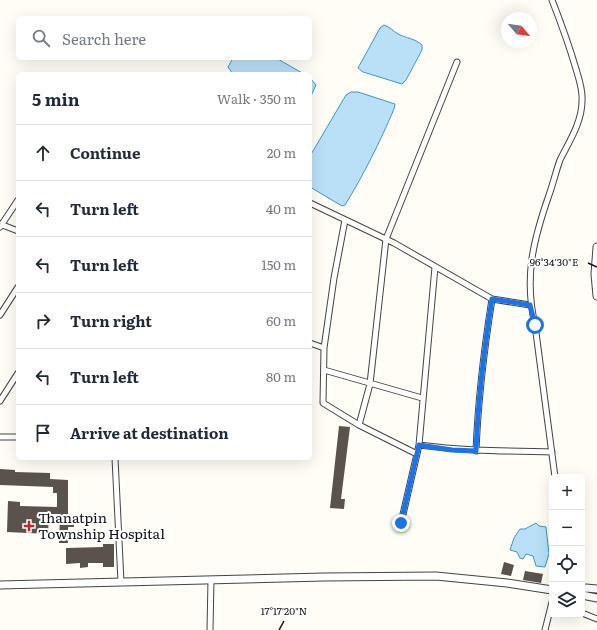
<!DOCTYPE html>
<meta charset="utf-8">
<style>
body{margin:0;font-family:Literata,serif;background:#f6f6f7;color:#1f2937}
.controls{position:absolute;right:12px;bottom:12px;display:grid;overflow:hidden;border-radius:6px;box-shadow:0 4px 16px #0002}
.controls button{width:36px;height:36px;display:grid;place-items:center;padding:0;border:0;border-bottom:1px solid #e0e1e3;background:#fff;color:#1f2937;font:20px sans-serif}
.compass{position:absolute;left:501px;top:12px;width:36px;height:36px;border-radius:50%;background:#fff;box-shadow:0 4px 16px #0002;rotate:119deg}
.stop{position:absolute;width:12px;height:12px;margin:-9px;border:3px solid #1a73e8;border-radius:50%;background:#fff}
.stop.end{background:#1a73e8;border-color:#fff;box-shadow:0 1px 4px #0008}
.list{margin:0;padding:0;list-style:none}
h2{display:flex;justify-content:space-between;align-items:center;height:52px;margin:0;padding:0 16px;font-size:17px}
h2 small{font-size:13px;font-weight:400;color:#747a83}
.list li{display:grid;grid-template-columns:26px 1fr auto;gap:12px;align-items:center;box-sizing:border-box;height:56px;padding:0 16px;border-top:1px solid #e0e1e3}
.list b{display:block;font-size:15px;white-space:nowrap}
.list em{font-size:13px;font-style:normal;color:#747a83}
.icon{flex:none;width:22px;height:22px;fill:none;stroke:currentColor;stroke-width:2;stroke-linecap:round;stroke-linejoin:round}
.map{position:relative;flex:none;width:597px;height:630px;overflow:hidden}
.search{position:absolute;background:#fff;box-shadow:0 4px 16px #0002;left:16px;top:16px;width:296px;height:44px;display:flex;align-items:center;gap:10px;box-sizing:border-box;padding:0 14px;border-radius:6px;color:#747a83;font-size:15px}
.panel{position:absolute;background:#fff;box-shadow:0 4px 16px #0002;left:16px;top:72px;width:296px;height:388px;border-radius:6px}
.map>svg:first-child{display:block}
</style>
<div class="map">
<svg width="597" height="630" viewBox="0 0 597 630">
<rect width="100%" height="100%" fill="#fffdf5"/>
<path fill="#b9e0f7" stroke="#3f96cf" d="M384,25C390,27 393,31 398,34C406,38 416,39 422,45V50L406,80L402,84L363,72L358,68L380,28Z
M233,58H276L304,74H233L228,67Z
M310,78L316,85L310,98Z
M351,92H358L395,104L394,109C380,142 364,174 345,205L342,206L310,187V156L346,95Z
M536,523L539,526L546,527L549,554L545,567L536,566L533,556L526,554L523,559L520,558L517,552L510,550L514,538L520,529H525Z"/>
<path fill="#5a524d" d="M339,426L350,427L341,499H345L344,509L330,508Z
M0,469L15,470V472L50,473V479L68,480V516H74V527H68V543H59L60,514H49L48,534L7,532L8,501L20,502V506L57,507V493H53V487L0,485Z
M103,544H114V567H103V563H88V567L80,568V563L66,564V548L103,547Z
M504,562L514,565L511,576L501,574Z
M525,571L543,574L541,583L523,580Z"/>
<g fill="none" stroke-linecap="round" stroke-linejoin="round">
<g stroke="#444" stroke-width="7">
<path id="minor" d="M552,0C561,23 569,45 576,69C579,79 583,90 582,101C582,122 569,142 560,160C556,171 553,184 549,195C533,241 524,277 535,325L555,477
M310,203L394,243L492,299L530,305
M345,220L334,278L324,348L323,403L359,425L417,454
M0,224L18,231
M0,227L18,200
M0,315L18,287
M310,343L324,348
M324,370L422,398
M0,401L18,373
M359,425L370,384L386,239L457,62
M0,437H18
M419,445C463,451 507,451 552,452
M476,451C478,400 484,350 492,299
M115,458L121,582
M401,523L419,445L435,267
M582,613L597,619
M210,630L211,580
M545,630L552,602"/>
</g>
<g stroke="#444" stroke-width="9">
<path id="tertiary" d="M597,247L595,274L597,296
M0,585L324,577L436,576L507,583L552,590
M582,589L586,588L597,589
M582,595L597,598"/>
</g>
<use href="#minor" stroke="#fff" stroke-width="5"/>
<use href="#tertiary" stroke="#fff" stroke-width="7"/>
</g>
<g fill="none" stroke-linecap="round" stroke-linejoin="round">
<path stroke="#1a73e8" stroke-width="5" d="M401,523L419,445L452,450L476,451C478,400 484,350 492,299L530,305L535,325"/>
</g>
<path fill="none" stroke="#111" stroke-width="1.5" d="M588,263L597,267M279,630L284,621"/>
<path fill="#c4262e" stroke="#fff" stroke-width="1.5" d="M27 520h4v4h4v4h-4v4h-4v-4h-4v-4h4z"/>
<g text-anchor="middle" stroke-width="4" stroke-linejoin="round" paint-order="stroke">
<g font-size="14" fill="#111" stroke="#fff" text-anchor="start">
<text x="38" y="523">Thanatpin<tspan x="38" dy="16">Township Hospital</tspan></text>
</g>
</g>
<g font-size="10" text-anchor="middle" fill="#111" stroke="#fff" stroke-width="4" stroke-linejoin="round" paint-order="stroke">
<text x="554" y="266">96°34'30"E</text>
<text x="284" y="615">17°17'20"N</text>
</g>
</svg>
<div class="controls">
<button>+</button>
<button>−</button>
<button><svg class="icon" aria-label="locate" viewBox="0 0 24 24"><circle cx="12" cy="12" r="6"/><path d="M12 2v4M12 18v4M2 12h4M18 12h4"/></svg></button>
<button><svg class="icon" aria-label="layers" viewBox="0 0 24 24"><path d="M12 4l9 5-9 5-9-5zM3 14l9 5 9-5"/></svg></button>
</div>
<svg class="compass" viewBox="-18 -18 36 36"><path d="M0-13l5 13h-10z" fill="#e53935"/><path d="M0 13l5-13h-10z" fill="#747a83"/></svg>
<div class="stop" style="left:535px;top:325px"></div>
<div class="stop end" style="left:401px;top:523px"></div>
<div class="search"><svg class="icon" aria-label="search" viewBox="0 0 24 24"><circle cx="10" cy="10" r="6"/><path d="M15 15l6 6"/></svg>Search here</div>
<section class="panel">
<h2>5 min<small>Walk · 350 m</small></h2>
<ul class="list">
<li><svg class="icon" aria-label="ahead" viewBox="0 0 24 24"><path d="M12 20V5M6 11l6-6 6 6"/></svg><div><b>Continue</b></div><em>20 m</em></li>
<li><svg class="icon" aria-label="left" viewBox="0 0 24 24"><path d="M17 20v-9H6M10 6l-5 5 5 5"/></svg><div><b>Turn left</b></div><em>40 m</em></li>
<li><svg class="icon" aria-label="left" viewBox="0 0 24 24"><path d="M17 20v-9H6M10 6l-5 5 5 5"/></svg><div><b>Turn left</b></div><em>150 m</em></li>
<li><svg class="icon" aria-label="right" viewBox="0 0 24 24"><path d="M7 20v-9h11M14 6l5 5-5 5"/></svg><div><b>Turn right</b></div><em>60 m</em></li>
<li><svg class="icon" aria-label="left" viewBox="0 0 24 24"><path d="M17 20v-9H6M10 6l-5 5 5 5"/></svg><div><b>Turn left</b></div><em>80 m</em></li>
<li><svg class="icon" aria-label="arrive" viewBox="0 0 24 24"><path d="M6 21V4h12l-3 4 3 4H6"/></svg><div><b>Arrive at destination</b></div></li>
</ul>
</section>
</div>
